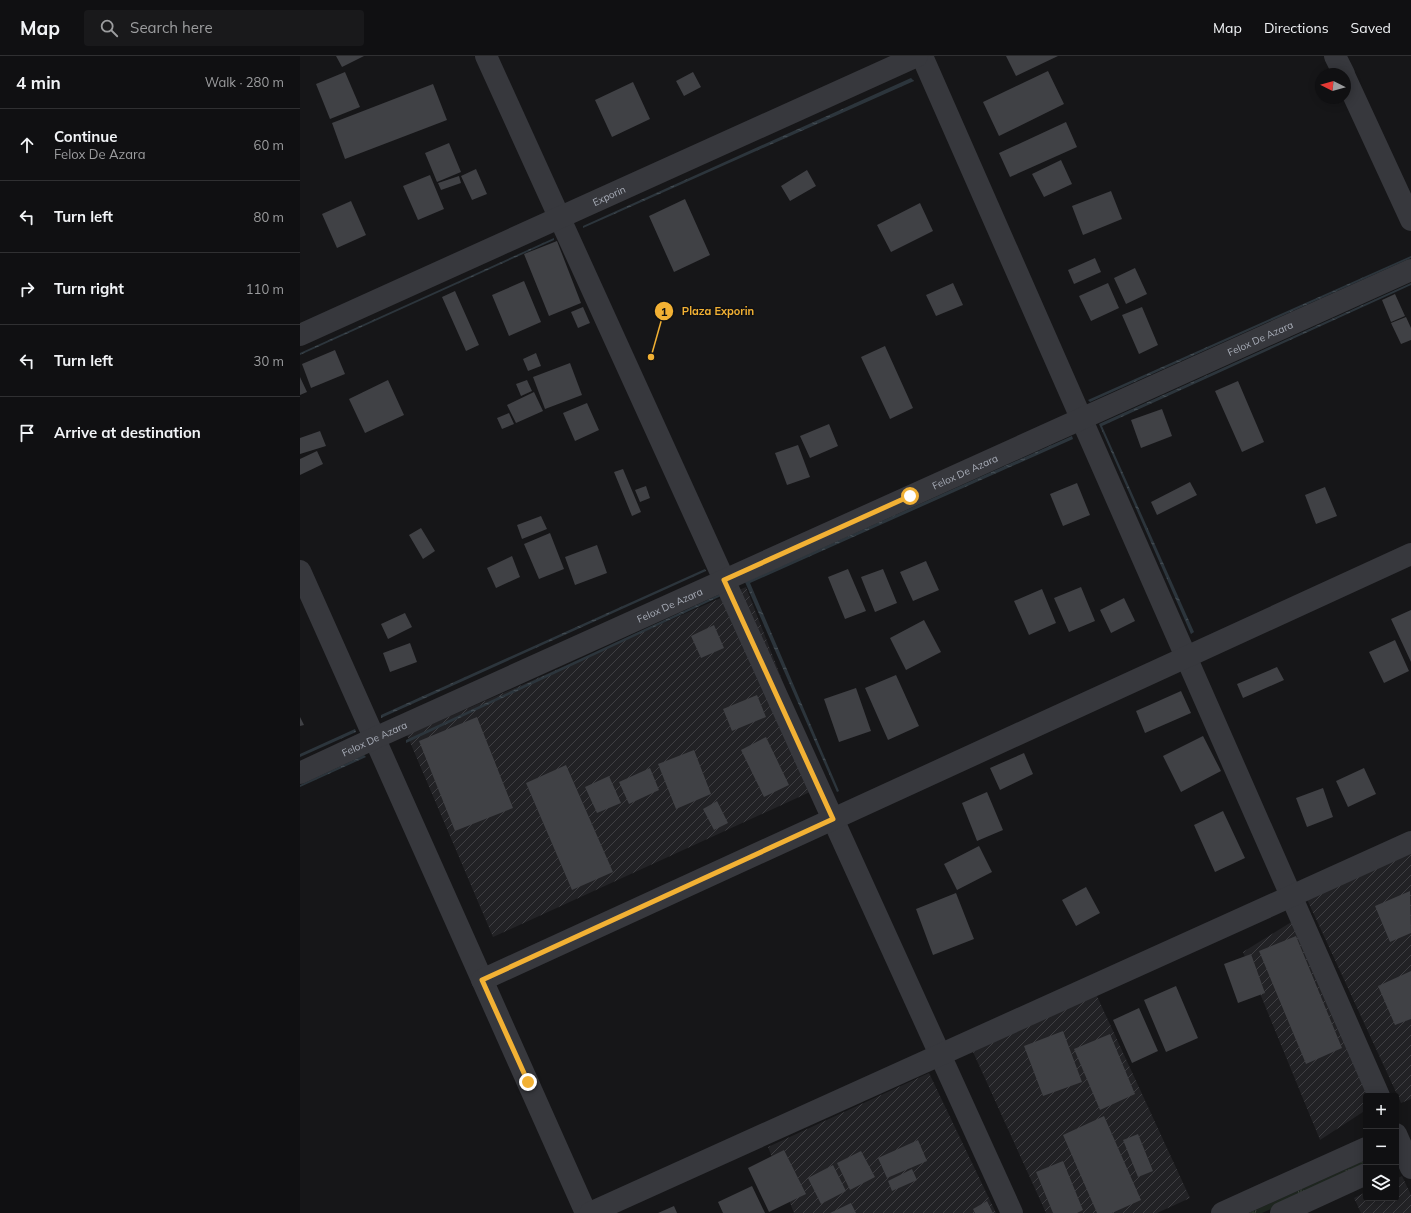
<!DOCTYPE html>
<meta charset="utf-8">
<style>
body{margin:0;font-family:Mulish,sans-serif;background:#19191b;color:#f1f3f6}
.controls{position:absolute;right:12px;bottom:12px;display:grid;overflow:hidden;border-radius:4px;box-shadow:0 2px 10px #0003}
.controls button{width:36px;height:36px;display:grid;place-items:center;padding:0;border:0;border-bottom:1px solid #303032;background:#101012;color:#f1f3f6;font:20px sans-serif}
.compass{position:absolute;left:1015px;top:12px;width:36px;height:36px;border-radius:50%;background:#101012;box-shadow:0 2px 10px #0003;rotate:276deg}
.stop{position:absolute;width:12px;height:12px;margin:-9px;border:3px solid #f2b134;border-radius:50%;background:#fff}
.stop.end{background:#f2b134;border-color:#fff;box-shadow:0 1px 4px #0008}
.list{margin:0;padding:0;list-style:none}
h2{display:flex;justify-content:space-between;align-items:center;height:52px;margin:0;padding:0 16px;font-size:17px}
h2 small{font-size:13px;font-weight:400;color:#9c9d9f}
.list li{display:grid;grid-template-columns:26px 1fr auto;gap:12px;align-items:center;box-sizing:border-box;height:72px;padding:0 16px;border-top:1px solid #303032}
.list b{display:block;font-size:15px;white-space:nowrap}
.list p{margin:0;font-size:13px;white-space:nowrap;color:#9c9d9f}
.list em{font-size:13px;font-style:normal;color:#9c9d9f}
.icon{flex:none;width:22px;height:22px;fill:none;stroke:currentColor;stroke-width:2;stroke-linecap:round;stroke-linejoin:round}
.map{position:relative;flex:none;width:1111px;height:1157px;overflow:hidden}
header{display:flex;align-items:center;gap:24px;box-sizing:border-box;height:56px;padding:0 20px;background:#101012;border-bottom:1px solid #303032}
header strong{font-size:19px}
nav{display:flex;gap:22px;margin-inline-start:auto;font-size:14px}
.search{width:280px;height:36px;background:#19191b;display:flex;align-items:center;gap:10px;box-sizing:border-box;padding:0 14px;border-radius:4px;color:#9c9d9f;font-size:15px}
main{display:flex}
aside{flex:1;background:#101012}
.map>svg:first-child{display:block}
</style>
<header>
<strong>Map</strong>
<div class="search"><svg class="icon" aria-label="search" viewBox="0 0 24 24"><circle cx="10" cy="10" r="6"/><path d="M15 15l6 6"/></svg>Search here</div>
<nav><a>Map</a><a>Directions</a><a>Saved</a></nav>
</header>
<main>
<aside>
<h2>4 min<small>Walk · 280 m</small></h2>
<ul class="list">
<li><svg class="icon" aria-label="ahead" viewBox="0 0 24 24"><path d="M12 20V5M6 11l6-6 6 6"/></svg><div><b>Continue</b><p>Felox De Azara</p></div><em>60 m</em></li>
<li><svg class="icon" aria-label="left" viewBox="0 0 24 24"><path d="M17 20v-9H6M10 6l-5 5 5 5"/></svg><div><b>Turn left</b></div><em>80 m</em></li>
<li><svg class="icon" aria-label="right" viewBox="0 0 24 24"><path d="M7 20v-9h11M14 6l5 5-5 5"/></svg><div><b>Turn right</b></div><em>110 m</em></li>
<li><svg class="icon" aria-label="left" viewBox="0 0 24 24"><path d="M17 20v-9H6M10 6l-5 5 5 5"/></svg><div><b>Turn left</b></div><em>30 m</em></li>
<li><svg class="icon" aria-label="arrive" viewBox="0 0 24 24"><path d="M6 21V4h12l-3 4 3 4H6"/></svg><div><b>Arrive at destination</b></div></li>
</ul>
</aside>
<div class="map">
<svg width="1111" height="1157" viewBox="0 0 1111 1157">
<defs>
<pattern id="industrial-furrows" width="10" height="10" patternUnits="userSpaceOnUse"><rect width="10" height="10" fill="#222225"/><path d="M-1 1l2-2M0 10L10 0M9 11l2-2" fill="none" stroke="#3f3f43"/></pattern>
<pattern id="grass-tufts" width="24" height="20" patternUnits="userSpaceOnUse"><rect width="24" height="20" fill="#1e261f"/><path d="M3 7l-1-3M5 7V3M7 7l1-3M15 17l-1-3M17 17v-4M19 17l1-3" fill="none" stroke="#3c433d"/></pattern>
<pattern id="water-ripples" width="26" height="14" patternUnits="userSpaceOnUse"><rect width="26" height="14" fill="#2c353c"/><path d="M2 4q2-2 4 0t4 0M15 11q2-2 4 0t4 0" fill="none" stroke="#485056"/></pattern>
</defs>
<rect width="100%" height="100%" fill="#161618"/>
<path fill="url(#industrial-furrows)" d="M446,531L523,730L193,881L107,679Z
M1111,797V1043L1101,1047L1005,839Z
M993,865L1068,1040H1066V1054L1020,1084L943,896Z
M796,938L890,1142L857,1157H746L673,996Z
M629,1017L696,1157H494L468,1091Z
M1102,1120L1111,1139V1157H1061L1054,1142L1066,1136V1142H1096V1123Z"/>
<path fill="url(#grass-tufts)" d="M1066,1104V1110L962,1157H949Z"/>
<path fill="url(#water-ripples)" d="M611,22L614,25L283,172V170Z
M254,182V184L0,299V297Z
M1111,200V202L790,346L788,344Z
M1111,227V229L802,370L894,576L891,578L799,368Z
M772,380L773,383L450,527L539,735L537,736L445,526Z
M405,513L406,515L81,662V659Z
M420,538L421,540L106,687V684Z
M55,673L56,676L0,701V698Z
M64,699L66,701L0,731V729Z"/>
<path fill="#404145" d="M36,0H64L42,11Z
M706,0H758L716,20Z
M748,15L764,48L699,80L683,46Z
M45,16L60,51L30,63L16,28Z
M393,16L401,31L384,40L376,25Z
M333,26L350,63L312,81L295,44Z
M133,28L147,64L45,103L32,67Z
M766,66L777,91L710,121L699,97Z
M149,87L161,116L137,126L125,97Z
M761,104L772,128L744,141L732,118Z
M176,113L187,138L172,144L161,120Z
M507,114L516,130L490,145L481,130Z
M130,119L144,153L118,164L103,130Z
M159,120L161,127L141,134L138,127Z
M811,135L822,163L783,179L772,150Z
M385,143L410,199L374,216L349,160Z
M51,145L66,179L37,192L22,158Z
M620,147L633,175L591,196L577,169Z
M257,185L281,247L249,260L224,198Z
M795,202L801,216L774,228L768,214Z
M835,212L847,238L826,248L814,222Z
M224,225L241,266L209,280L192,239Z
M653,227L663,249L636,260L626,239Z
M808,227L819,252L791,265L779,240Z
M155,235L179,289L166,295L142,241Z
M1095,238L1105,260L1091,266L1082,244Z
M283,251L290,267L278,272L271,256Z
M842,251L858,289L839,298L822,259Z
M1106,261L1111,272V284L1101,288L1091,267Z
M585,290L613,352L590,363L561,301Z
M35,294L45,318L11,332L2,308Z
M236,297L241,310L228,315L223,303Z
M270,307L282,339L245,353L233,321Z
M0,321L7,336L0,339Z
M88,324L104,359L65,377L49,343Z
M227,324L232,335L221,340L216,328Z
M938,325L964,386L942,396L915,335Z
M234,336L243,355L216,367L207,349Z
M287,347L299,374L275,385L263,357Z
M862,353L872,380L841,392L831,364Z
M209,357L214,368L202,373L197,362Z
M529,368L538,390L510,402L500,380Z
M20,375L26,390L0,398V382Z
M498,389L510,421L487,429L475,397Z
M17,395L23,408L0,419V403Z
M323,413L341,456L332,460L314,416Z
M890,426L897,439L857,459L851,446Z
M777,427L790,459L763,470L750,438Z
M346,430L350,442L340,446L335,434Z
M1025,431L1037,460L1016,468L1005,439Z
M241,460L247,473L222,483L217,469Z
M121,472L135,495L123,503L109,479Z
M250,477L264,513L239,523L224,488Z
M297,489L307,517L275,529L265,501Z
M212,500L220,521L196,532L187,512Z
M626,505L639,534L613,545L600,516Z
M548,513L566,555L545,563L528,521Z
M583,513L597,547L575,556L561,521Z
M781,531L795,565L769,576L754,542Z
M742,533L756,567L729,579L714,545Z
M824,542L835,565L811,577L800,554Z
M1111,554V606L1091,563Z
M105,557L112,571L88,583L81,568Z
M624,564L641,596L606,614L590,582Z
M414,569L424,592L401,602L391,580Z
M1095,584L1109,615L1084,627L1069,596Z
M110,587L117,606L90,616L83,597Z
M977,611L984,624L943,642L937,628Z
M596,619L619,670L588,684L565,632Z
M556,632L571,675L539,686L524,643Z
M881,635L891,657L845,677L836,655Z
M457,639L466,661L432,675L423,653Z
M0,661L4,669L0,670Z
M177,661L213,752L155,775L119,685Z
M903,680L921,715L881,736L863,700Z
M466,681L489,729L464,741L441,694Z
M394,694L411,738L376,753L358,708Z
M724,697L733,718L700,734L690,712Z
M266,709L313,816L272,834L226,727Z
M350,712L359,734L329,748L319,726Z
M1064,712L1076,738L1048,751L1036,725Z
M309,720L321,747L297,757L285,731Z
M1023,732L1033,761L1007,771L996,742Z
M687,736L703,774L677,785L662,747Z
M417,745L428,767L414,774L403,753Z
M923,755L945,802L915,816L894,769Z
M679,790L692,816L657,834L644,808Z
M786,831L800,857L776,870L762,844Z
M1110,835L1111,877L1090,886L1075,850Z
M656,837L674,883L633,899L616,853Z
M996,880L1042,992L1006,1008L959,895Z
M951,898L965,937L938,947L924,908Z
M1111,915V963L1095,969L1078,930Z
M876,930L898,982L866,996L844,944Z
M839,952L858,995L832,1007L813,964Z
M763,975L782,1026L743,1040L724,990Z
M810,978L835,1038L800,1054L774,993Z
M804,1060L841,1144L812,1157H797L763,1079Z
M838,1078L853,1115L838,1121L823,1084Z
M618,1084L627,1105L587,1122L578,1102Z
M484,1094L506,1138L469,1156L448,1112Z
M561,1095L575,1121L550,1134L537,1107Z
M763,1105L783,1154L777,1157H753L736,1116Z
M533,1109L546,1135L521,1148L508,1122Z
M612,1113L617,1124L592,1135L588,1125Z
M452,1130L465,1157H423L418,1146Z
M687,1145L693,1157H675L673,1153Z
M551,1147L556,1157H530Z
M374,1150L377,1157H358Z"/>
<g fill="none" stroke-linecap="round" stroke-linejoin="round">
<g stroke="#37383d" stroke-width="22">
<path d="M186,0L712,1157"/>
<path d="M622,0L1079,1040"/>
<path d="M1035,0L1044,18"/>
<path d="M1045,21L1111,164"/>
<path id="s1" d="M0,279L617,0"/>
<path d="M0,515L286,1157"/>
<path id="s2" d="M0,717L75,682L1111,214"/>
<path d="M182,924L1111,498"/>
<path d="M1096,1078L1111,1112"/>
<path d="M290,1157L1111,786"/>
<path d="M922,1157L1066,1092"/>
<path d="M981,1157L1066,1118"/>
</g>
</g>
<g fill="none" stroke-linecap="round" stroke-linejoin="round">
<path stroke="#f2b134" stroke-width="5" d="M228,1026L182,924L533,763L424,524L610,440"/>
</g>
<g text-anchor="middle" stroke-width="3" stroke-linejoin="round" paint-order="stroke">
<g font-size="10" fill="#a8adb8" stroke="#111113">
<text dy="4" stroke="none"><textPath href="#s1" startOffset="339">Exporin</textPath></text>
<text dy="4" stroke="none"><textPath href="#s2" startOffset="1054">Felox De Azara</textPath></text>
<text dy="4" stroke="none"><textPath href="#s2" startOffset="730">Felox De Azara</textPath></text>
<text dy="4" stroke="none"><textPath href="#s2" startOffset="406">Felox De Azara</textPath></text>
<text dy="4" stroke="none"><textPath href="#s2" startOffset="82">Felox De Azara</textPath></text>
</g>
</g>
<path fill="none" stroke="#f2b134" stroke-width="1.5" d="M351 301L364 255"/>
<g fill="#f2b134" stroke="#111113" stroke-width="1.5">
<circle cx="351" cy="301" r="4"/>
<circle cx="364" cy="255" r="10"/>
</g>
<g font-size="12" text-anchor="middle" font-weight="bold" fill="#111">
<text x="364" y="260">1</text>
</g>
<g font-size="11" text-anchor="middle" font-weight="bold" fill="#f2b134" stroke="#111113" stroke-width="3" stroke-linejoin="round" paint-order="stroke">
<text x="418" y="259">Plaza Exporin</text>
</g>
</svg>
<div class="controls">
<button>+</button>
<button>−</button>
<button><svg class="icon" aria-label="layers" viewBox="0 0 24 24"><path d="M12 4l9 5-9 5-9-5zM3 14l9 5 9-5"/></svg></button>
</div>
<svg class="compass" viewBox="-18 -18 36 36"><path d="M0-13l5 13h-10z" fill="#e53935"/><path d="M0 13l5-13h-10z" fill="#9c9d9f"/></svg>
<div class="stop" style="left:610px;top:440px"></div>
<div class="stop end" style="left:228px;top:1026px"></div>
</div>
</main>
